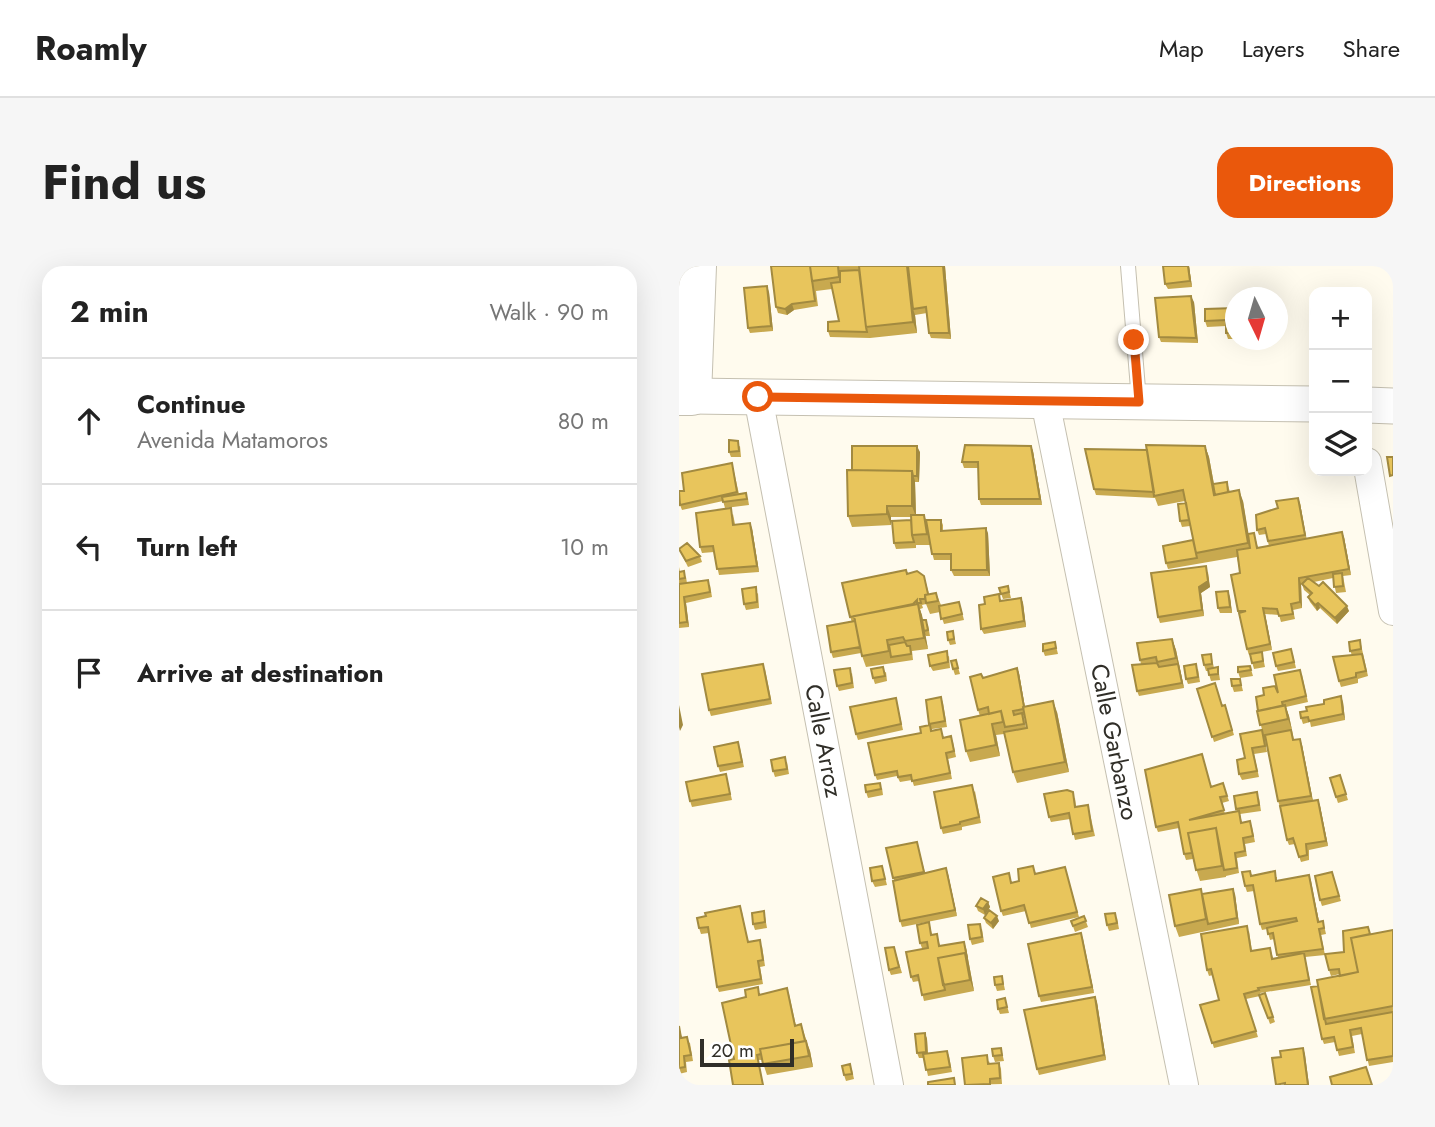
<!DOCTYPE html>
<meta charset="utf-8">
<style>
body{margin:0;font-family:Jost,sans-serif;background:#f6f6f6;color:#222}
.controls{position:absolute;right:21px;top:21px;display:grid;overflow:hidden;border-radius:14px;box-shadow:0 7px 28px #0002}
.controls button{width:63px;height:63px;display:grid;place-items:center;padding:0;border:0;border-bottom:2px solid #e0e0e0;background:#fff;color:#222;font:35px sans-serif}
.compass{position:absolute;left:546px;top:21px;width:63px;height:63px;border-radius:50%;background:#fff;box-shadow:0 7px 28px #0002;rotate:175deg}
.scale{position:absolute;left:21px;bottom:18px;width:94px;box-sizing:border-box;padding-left:7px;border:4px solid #302e28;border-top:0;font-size:19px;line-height:24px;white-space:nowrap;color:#302e28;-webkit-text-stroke:5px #fff;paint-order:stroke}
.stop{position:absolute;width:21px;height:21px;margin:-16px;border:5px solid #ea580c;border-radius:50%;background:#fff}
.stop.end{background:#ea580c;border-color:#fff;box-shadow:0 2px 7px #0008}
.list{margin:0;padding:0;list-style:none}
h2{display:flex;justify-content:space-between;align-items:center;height:91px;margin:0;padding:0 28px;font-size:30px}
h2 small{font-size:23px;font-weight:400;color:#767676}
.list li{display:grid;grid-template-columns:46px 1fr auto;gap:21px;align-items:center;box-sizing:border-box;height:126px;padding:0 28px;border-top:2px solid #e0e0e0}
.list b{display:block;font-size:26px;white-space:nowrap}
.list p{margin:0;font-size:23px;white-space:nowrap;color:#767676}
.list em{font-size:23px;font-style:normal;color:#767676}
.icon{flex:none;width:38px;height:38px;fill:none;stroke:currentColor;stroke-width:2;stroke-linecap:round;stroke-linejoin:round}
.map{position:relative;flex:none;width:714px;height:819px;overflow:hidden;border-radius:21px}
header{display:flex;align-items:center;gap:42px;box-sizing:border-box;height:98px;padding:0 35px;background:#fff;border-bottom:2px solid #e0e0e0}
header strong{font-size:33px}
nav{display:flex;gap:38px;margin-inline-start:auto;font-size:24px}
.intro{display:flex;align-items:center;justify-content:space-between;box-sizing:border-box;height:168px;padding:0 42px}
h1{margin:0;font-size:49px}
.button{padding:18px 32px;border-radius:21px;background:#ea580c;color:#fff;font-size:24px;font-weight:700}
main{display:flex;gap:42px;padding:0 42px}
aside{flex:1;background:#fff;border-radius:21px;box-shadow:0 7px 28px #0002}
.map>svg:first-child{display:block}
</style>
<header>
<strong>Roamly</strong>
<nav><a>Map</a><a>Layers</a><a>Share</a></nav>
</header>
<div class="intro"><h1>Find us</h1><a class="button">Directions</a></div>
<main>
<aside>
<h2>2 min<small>Walk · 90 m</small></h2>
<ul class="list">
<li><svg class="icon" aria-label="ahead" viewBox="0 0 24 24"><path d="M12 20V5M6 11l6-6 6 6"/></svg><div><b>Continue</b><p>Avenida Matamoros</p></div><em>80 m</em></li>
<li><svg class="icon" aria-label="left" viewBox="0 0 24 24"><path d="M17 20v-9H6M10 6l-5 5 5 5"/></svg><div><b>Turn left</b></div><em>10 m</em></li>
<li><svg class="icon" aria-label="arrive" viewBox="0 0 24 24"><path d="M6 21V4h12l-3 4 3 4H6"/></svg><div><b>Arrive at destination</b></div></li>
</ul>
</aside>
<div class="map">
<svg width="714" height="819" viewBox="0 0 714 819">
<rect width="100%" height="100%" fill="#fffbee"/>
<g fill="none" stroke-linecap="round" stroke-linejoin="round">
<g stroke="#c5c0b1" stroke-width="16">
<path id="service" d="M449,0L460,135"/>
</g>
<g stroke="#c5c0b1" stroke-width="30">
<g id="minor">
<path id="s1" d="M79,131L210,819"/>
<path id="s2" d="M366,135L505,819"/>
<path d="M688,196L714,345"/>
</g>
</g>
<g stroke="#c5c0b1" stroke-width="37">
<path id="tertiary" d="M13,130L635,138
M688,139L714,140"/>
</g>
<g stroke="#c5c0b1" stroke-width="40">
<path id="secondary" d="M0,130H13L18,0"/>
</g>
<use href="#service" stroke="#fff" stroke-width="14"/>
<use href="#minor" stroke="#fff" stroke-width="28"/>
<use href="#tertiary" stroke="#fff" stroke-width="35"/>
<use href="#secondary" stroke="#fff" stroke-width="38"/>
</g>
<path fill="#c8a94f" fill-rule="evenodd" d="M92,0H266L272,73L252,72L250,67L248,47L236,49L238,67L191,72L151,71L149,65L160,55L153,23L137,25L139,40L115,44L108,49L99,47L97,41Z
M484,0H510L513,21L489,23L486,18Z
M90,26L94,65L71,67L69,62Z
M515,36L519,77L482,76L480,71Z
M556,42V73H549L547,67V60L528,61L526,55Z
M61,180L62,191H52L50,186Z
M352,180L354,185L363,239H302L300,233L299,202H285L283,196Z
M526,180L530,191L535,218L548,216L551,226L564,235L569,268L575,267L579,282L590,280L587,268L580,269L578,264L621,237L627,272L665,271L672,309L664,310L667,326L657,327L654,312L635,316L670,345L658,358L641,342L638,345L631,336L629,331L631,329L625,324L623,318H622L623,342L614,344L616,353L602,356L600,349L586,348L593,384L583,386L586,401L575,403L571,389H570L568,383L552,309L561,307L558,291L489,303L487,297L514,274L511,260L503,261L501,255L507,237L506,235L479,240L476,232L417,229L415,223L468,184Z
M241,186L240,216H236L237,249H245L247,254H262L264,259V265L309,267L311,310H275L272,304V294H255L251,279H237V282L217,283L215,277L232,254V251H212V259L173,261L169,250L173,204Z
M53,197L60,228L69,233L70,239L46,242L44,235L3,244L1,239L5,225Z
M54,248L56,258L73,262L80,306L40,309L35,286L23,287L21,281Z
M0,283L21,290L23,296L9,301Z
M0,301L1,306L7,311L8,317L31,319L33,331L7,337L10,361L0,362Z
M529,306L531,321L522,327L525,350L481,357L479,351Z
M229,308L245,310L250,328L257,327L262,339L282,342L285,354L265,358L261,346L251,348L247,338L243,339L244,342L241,343L244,354L249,359L251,370H247L246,369L249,383L233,385L234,394L187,401L182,387L154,392L152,386L173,356L171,351Z
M329,320L332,332L324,333L320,322Z
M79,327L80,342L67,344L65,338Z
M551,331L553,347H541L539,342Z
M342,332L344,337L347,361L305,368L302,363L322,335Z
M274,365L277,378L271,379L269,374Z
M493,373L497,384L505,422L460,430L458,425L462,398L461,394Z
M681,374L689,410L679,413V417L662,421L660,415L673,389L671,385Z
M376,376L379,388L366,390L364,385Z
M532,388L535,402L539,401L541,414L532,415L529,405H527L525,399Z
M614,389L617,402L599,405L597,400Z
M270,390L271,402L254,405L251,400Z
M277,394L281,408L276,409L274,403Z
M571,400L574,410L561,412L559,406Z
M338,402L340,407L346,441L378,446L390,506L338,517L334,506L325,468L317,469L321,490L291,496L287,485L310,448V447L301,450L299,444L304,412ZM344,449H345L348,462H347Z
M86,403L93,438L32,450L30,444Z
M519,403L521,416L509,418L507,413Z
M207,406L208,415L196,418L194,412Z
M173,407L175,422L160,425L158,420Z
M623,409L629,436L607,441L610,450L615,474L623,479L634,535L639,534L641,540L649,580L630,584V594L622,596L616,578L610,579L608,574L601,541L599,535L587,470H585L588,486L575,488L580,511L563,514L560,508L566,492L583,464L579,445L585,429L599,427Z
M561,413L564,425L555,426L553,420Z
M518,423L543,440L546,439L555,469L535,476Z
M262,431L264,437L268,461L253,463V465L274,476L277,491L269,493L273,513L235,520L233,514L221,516L218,510L198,514L196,509L251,459Z
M217,432L224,464L179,474L177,468Z
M664,436L666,454L632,461L631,456L624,458L622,452Z
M61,482L65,501L41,506L39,500Z
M108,496L110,508L96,511L94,505Z
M47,508L53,534L13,541L11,535Z
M661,509L669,534L659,537L657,531Z
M533,520L546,523L550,535L543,537L546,548L558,546L557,543L580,532L582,545L561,548L563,557L573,561L576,576L566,578L568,590L558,592L560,607L547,610V611L521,615L514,593L507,594L505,588L500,562L479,566L477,561Z
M203,522L204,529L189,532L187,526Z
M296,525L302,557L283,561V564L264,568L262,562Z
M396,532L397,541L409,539L416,570L396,574L391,553L372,556L370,551Z
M238,576L246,607L269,608L278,650L223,661L221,655L215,614L207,582Z
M203,600L208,619L196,621L193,615Z
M386,601L400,651L352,662L347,645L324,650L322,645L333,617L340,615L357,608Z
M653,606L662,635L643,640L641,634Z
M630,609L640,655H644L647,668L642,669L646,689L626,691L632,719L581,727L582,729L586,727L596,756L591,758L581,730L567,733L579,771L535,782L521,739L540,734L534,709L530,710L528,704L570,665L573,685L591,682L594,692H599L595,673L591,674L588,663L583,664L581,658L575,625L568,626L566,620L572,610L598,611V615Z
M522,623L523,628H556L560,658L500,671L496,660Z
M309,636L311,641L306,649L299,645L297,640Z
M85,645L88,662L76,664L74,658Z
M63,646L69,676L83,680L86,700L81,701L84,718L40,726L38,721L30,667L22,668L20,662Z
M405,650L409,661L396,666L392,655Z
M305,652L320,655L314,663L307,657Z
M438,652L440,663L430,665L428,659Z
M250,656L253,669L258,668L261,680L287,682L295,725L245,735L240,715L234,716L232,711L243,682L241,677Z
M303,663L305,676L293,679L291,673Z
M714,664V796L690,800L683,768L673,770L676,787L660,790L656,776L645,778L643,773L639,720L661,710V708L652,710L650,704L692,668Z
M402,667L415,727L362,736L360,730Z
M215,681L223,707L212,709L210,704Z
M323,710L326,724L318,725L316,719Z
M81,728H110L117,760L122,758L131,785L134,801L88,809L83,794L55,793Z
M416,731L418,736L427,794L360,809L358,803Z
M326,732L330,747L321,748L319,743Z
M0,760L3,772L11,777L14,795L7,796L8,806L0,808Z
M246,767L248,773L249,788L268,785L270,790L273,806L249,810L245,792H240L238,787Z
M322,782L325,795L316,796L314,790Z
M310,795L311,798L320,797L322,803L323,818L286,819Z
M173,804L175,813L167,815L165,809Z"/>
<path fill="#a28a40" d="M228,0H229L234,43L236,49L238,67L234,56Z
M264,0H266L272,73L270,67Z
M509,0H510L513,21L511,15Z
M88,20L90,26L94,65L92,60Z
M512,30L515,36L519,77L517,72Z
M113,38L115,44L108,49L106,43Z
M238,180L241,186L240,216L238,210Z
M352,180L354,185L363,239L361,233Z
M526,180L530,191L537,230L535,229Z
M233,205L236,215L237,251L233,240Z
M560,224L564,235L573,288L569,277Z
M619,232L621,237L628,275L626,269Z
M208,240L212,251V259L208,248Z
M71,257L73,262L80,306L78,300Z
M307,262L309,267L311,310L308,304Z
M663,266L665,271L672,309L670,303Z
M527,300L531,321L522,327L525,350L523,344L520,321Z
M620,312L622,318L623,342L621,336Z
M549,325L551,331L553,347L551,341Z
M5,331L7,337L10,361L8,356Z
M342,332L344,337L347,361L345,355Z
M639,337L641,342L638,345L636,339Z
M239,338L243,349L249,383L245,372Z
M668,340L670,345L658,358L656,352Z
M584,342L586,348L593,384L591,378Z
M493,373L497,384L505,422L503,417Z
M338,402L340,407L347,448L345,443Z
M662,430L664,436L666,454L664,448Z
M374,435L378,446L390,506L386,496Z
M0,439L4,459L1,465L0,461Z
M606,439L610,450L613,464L609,453Z
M313,458L317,469L321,490L317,479Z
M621,473L623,479L634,536L632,530Z
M639,534L641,540L649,580L647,575Z
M267,602L269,608L278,650L276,644Z
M630,609L632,615L641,661L639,656Z
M554,623L556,628L560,658L558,652Z
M309,636L311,641L306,649L304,643Z
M318,650L320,655L314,663L312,657Z
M402,667L404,673L415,727L413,721Z
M285,676L287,682L295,725L291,714Z
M416,731L418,736L427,794L425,789Z
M122,758L128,780L127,775L131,785L134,801L130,790Z
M246,767L248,773L249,792L247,786Z
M624,782L626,788L630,819H629Z"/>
<path fill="#e8c55c" stroke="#a28a40" stroke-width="2" d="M92,0H131L136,35L113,38L106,43L97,41Z
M131,0H160H159L160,11L133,15Z
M180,0H228L234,56L187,61Z
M229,0H264L270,67H250L247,41L234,43Z
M484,0H509L511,15L486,18Z
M180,4L187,61L188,66L149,65V56L160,55L152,17L161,16V5Z
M88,20L92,60L69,62L65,22Z
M512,30L517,72L480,71L476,32Z
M556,42V67H547V54L526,55V43Z
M50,174L59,175L60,185L50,186Z
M286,179L352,180L361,233H300L299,196H283Z
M467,179L526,180L535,229L560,224L569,277L517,287L504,224L475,230Z
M173,180H238V210H234L233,205L173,204Z
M406,183L468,184L475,226L415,223Z
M708,191H714V209L711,210Z
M53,197L58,226L1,239L0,225H5L3,207Z
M168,204L233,205V240H208V248L169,250Z
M548,216L549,226L536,229L534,218Z
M67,227L68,233L44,236L43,231Z
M619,232L626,269L589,275L586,262L578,264L577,249L599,242L597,235Z
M507,237L510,254L501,255L499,238Z
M52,242L54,259L71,257L78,300L38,303L34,280L21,281L17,247Z
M232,249H245L248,268L233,269Z
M232,254L233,269L235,276L215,277L213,255Z
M247,254H262V265L307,262L308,304H272V288H253Z
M663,266L670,303L620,312L621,336L612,338L614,348L600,350L598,343L584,342L591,378L568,383L560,347L567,345H559L552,309L561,307L558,284L571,282L569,268L575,267L578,282Z
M514,274L518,292L487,297L484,280Z
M8,277L21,290L7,295L0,283Z
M527,300L529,315L520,321L523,344L479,351L472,307Z
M227,304L228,308L238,305L245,310L249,328L246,329V333H241L242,337H238V334L234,338L171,351L163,317Z
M5,305L6,312L0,313V306Z
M663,307L664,320L655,321L654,308Z
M629,312L640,320L644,316L668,340L656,352L639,337L636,339L629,331L633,327L623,318Z
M29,314L31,326L5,331L8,356L0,357V318Z
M329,320L330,326L322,328L320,322Z
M77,321L78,336L65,338L63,323Z
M549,325L551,341L539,342L537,326Z
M257,327L259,335L247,337L246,329Z
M320,328L321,335L342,332L345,355L302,363L300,339L306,338L305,331Z
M280,336L283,348L262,353L260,340Z
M239,338L245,372L226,375L224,371L208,374L210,385L183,390L175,350Z
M243,354H247L249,364L245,365Z
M176,355L181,381L152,386L148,360Z
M274,365L275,373L269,374L268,366Z
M493,373L497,392L478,396L477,391L461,394L458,377Z
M681,374L682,383L671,385L670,376Z
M226,376L228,380H231L232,388L212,391L210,379Z
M376,376L377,382L364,385V378Z
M612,383L615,396L597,400L594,387Z
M268,385L269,396L251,400L249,389Z
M583,386L584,395L573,397L571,388Z
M532,388L533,398L525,399L523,389Z
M683,388L687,405L677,407V411L660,415L654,391Z
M277,394L279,402L274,403L272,395Z
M478,397L480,401L499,398L503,417L458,425L453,399Z
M84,398L91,433L30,444L23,408Z
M517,398L519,411L507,413L505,400Z
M571,400L572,404L559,406V401Z
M204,401L206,410L194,412L192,403Z
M539,401V408L530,409L529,403Z
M171,402L173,417L158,420L155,404Z
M338,402L345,441L344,443L334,445L335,449L343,447L345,458L326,461L322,445L310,448L309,441L299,444L291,411L302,408L304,412Z
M621,404L627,430L603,436L604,440L579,445L577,431L585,429L584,422L596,420L599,427L595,409Z
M552,413H561L562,419L553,420Z
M536,417L543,440L546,439L553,464L533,471L518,423Z
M662,430L664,448L630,455L629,451L622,452L621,446L628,445L627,441L645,438V434Z
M262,431L266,455L250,458L247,434Z
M217,432L222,458L177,468L171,441Z
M374,435L386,496L334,506L325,466L348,462L344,441Z
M606,439L609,453L581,459L578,445Z
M322,445L324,456L313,458L317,479L287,485L281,454Z
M251,459L252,465L262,463L264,472L272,470L275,485L267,487L271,507L233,515L232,509L219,511L218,505L196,509L189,477L242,467L241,461Z
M583,464L586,480L573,482L578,505L560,508L558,494L566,492L561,468Z
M612,464L614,474L621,473L632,530L599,535L586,469Z
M59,476L63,496L39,500L35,481Z
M523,488L532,521L544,517L548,530L541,531L545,544L510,554L560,545L562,557L571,555L574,570L564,572L566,585L556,587L558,602L545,604L537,562L509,567L513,587L505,588L499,556L477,561L466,504Z
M106,491L108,503L94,505L92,494Z
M47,508L51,528L11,535L7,516Z
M661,509L667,528L657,531L651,512Z
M201,517L202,523L187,526L186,519Z
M293,519L300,551L281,556V558L262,562L255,526Z
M388,524L394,526L396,541L409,539L413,565L394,568L390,547L370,551L365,528Z
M578,526L580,539L557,543L555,530Z
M639,534L647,575L627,578L628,589L620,591L614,572L608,574L601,540Z
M537,562L543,600L517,604L509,567Z
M238,576L245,606L214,612L207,582Z
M203,600L206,613L193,615L191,602Z
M354,600L356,608L386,601L398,646L350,657L345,639L322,645L314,611L330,607L332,617L340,615L339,603Z
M267,602L276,644L221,655L214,615Z
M571,605L572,610L596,605L597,615L630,609L639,656L644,655L645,662L640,663L644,683L598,689L594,667L589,668L588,662L618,655L617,652L581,658L574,619L566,620L563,606Z
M653,606L660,630L641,634L636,610Z
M522,623L527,653L496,660L490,629Z
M554,623L558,652L529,658L523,628Z
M302,632L309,636L304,643L297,640Z
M61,640L69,676L81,674L84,694L79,695L82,713L38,721L29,661L20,662L18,652L27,650L26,647Z
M310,644L318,650L312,657L305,652Z
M85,645L86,656L74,658L73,647Z
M436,647L438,657L428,659L426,648Z
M405,650L407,655L394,660L392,655Z
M250,656L252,669L258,668L260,680L285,676L288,692L286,687L259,692L266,724L243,729L239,709L232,711L227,686L249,682L248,676L241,677L238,659Z
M301,658L303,671L291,673L289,659Z
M568,660L572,685L591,682L593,693L625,687L630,714L579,722L580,724L565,728L577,765L533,777L521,739L540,734L532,703L528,704L522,668Z
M689,661L691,668L672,672L679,706L661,710L660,703L650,704L646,688L665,686L664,665Z
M714,664V740L645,753L638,714L679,706L672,672Z
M402,667L413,721L360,730L349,678Z
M215,681L220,701L210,704L206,682Z
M286,687L291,714L264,719L259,692Z
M323,710L324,718L316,719L315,711Z
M639,720L647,758L714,746V790L688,794L682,762L671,764L674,781L658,784L655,771L643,773L632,721Z
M79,721L80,729L108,722L116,760L122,758L126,775L81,783L82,788L78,789L84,819H54L50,794L55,793L43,737L67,731L66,724Z
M586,727L594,751L589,752L580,729Z
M416,731L425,789L358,803L345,744Z
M326,732L328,741L319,743L318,734Z
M0,760L2,772L8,771L12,789L5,790L6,801L0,802Z
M246,767L247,786L238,787L236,768Z
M127,775L130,790L84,798L81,783Z
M322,782L323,789L314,790L313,783Z
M624,782L629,819H606V817L597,819L593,792L602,791L601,785Z
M268,785L271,801L247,804L244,788Z
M308,789L309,798L320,797L321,812L311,813V818L286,819L283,792Z
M171,798L173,808L165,809L163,800Z
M687,801L693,819H653L651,811Z
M275,812L276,819H249V816Z"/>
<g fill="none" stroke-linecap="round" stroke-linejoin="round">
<path stroke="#ea580c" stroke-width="9" d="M79,131L460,136L455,74"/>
</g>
<g text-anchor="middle" stroke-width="6" stroke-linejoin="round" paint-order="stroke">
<g font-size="24" fill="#302e28" stroke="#fff">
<text dy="8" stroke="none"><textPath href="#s1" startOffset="350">Calle Arroz</textPath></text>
<text dy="8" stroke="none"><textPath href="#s2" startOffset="348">Calle Garbanzo</textPath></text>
</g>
</g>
</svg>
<div class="controls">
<button>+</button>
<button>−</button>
<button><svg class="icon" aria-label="layers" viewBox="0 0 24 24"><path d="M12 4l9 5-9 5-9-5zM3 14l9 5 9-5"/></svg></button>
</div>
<svg class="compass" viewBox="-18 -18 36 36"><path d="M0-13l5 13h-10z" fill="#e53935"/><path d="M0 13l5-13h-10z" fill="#767676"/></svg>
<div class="scale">20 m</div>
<div class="stop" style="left:79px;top:131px"></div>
<div class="stop end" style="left:455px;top:74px"></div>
</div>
</main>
